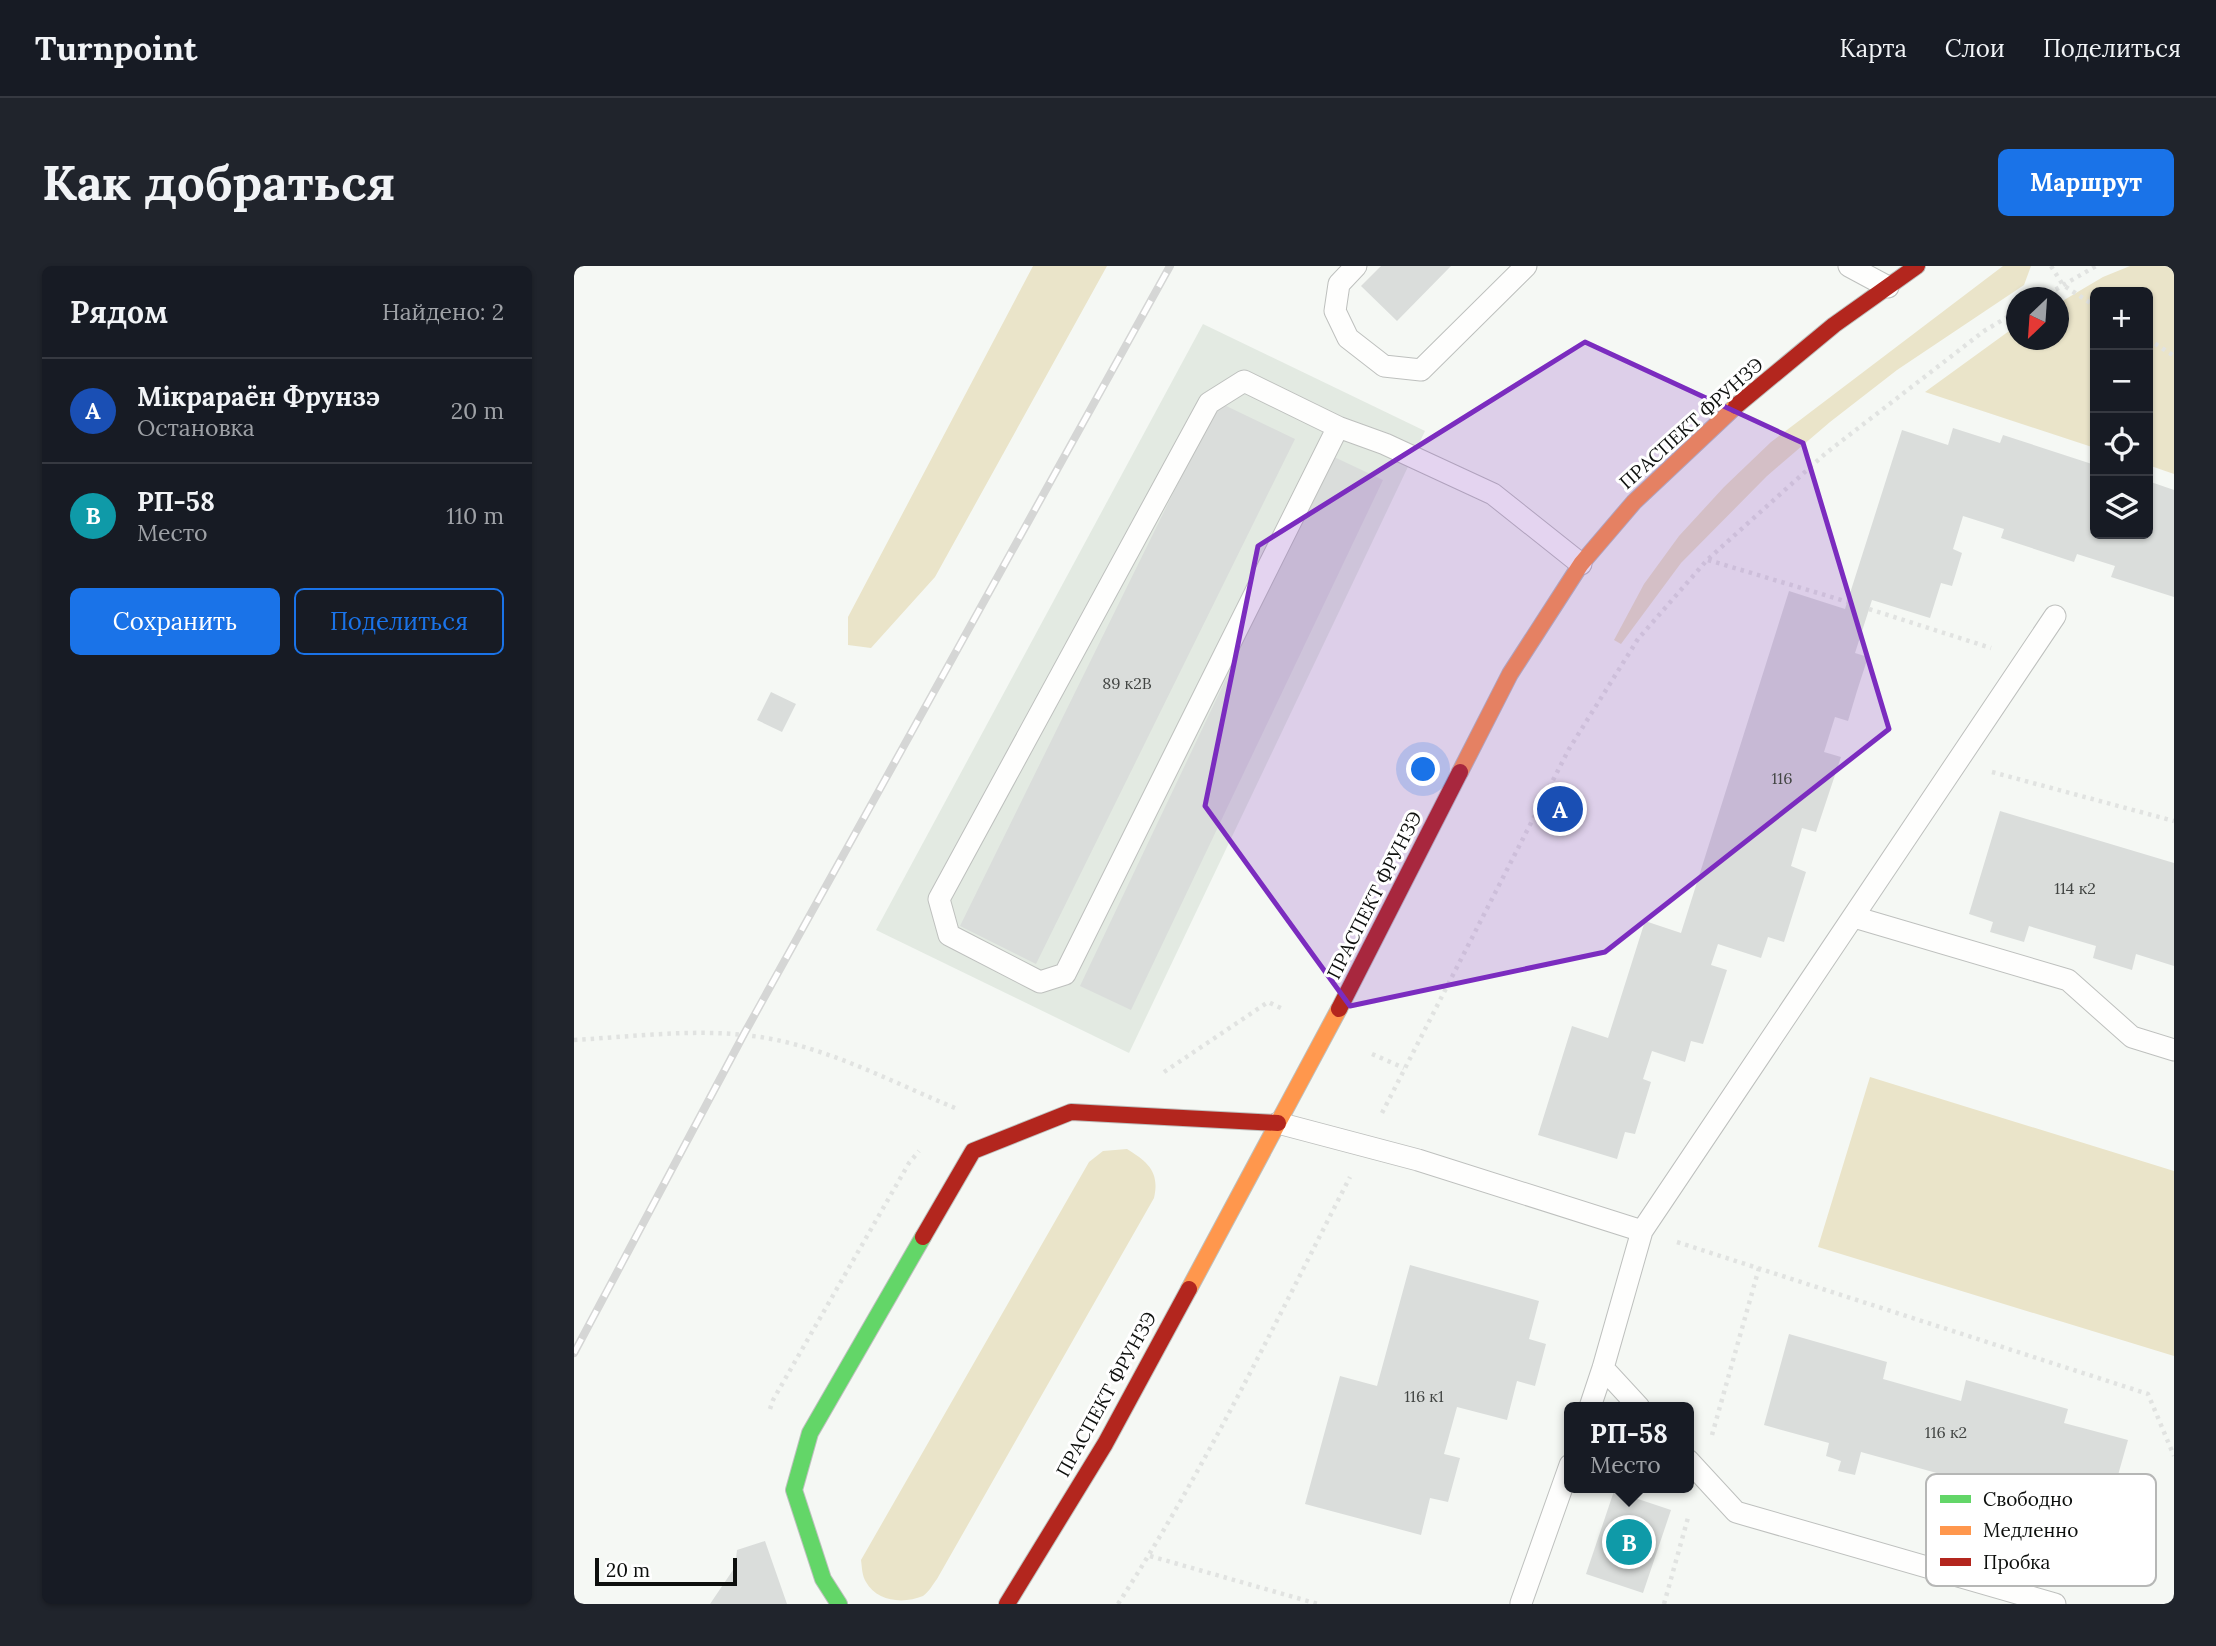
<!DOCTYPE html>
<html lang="ru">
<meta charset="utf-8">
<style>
body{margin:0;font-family:Lora,serif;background:#20242c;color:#f1f3f6}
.controls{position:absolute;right:21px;top:21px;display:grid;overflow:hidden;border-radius:10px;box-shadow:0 2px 5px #0004}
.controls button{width:63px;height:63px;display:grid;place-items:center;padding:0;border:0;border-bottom:2px solid #363941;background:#171b24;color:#f1f3f6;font:35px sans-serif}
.compass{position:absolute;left:1432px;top:21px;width:63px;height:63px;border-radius:50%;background:#171b24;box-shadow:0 2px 5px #0004;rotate:205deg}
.scale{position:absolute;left:21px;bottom:18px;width:142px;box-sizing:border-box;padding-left:7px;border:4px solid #0d0f0d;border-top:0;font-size:19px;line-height:24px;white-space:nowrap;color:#0d0f0d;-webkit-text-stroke:5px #fff;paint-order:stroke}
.you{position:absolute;left:850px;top:504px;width:24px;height:24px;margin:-18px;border:5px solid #fff;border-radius:50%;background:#1a73e8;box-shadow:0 0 0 10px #1a73e833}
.badge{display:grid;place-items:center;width:46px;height:46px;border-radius:50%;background:#1a73e8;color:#fff;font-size:23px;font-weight:700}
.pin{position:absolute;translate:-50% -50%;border:4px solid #fff;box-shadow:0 2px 7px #0006}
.popup{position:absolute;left:990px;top:1136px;width:130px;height:91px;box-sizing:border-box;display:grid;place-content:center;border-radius:10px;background:#171b24;filter:drop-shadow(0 2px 5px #0005);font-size:23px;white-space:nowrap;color:#9ea1a6}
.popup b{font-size:26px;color:#f1f3f6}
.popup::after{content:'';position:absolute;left:50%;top:100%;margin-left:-14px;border:14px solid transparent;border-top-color:#171b24}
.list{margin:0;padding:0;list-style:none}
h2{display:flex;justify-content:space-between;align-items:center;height:91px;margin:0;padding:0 28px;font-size:30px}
h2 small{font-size:23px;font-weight:400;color:#9ea1a6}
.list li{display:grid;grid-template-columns:46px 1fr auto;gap:21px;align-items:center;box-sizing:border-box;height:105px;padding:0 28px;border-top:2px solid #363941}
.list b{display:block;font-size:26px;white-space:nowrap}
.list p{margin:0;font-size:23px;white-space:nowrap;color:#9ea1a6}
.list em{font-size:23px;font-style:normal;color:#9ea1a6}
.actions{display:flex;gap:14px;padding:21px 28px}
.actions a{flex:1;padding:16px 0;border:2px solid #1a73e8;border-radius:10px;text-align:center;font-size:24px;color:#1a73e8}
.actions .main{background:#1a73e8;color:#fff}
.icon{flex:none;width:38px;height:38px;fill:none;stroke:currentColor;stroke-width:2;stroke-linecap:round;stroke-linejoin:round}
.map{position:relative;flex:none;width:1600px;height:1338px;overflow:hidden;border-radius:10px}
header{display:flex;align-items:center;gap:42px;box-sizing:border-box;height:98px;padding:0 35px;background:#171b24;border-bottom:2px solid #363941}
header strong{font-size:33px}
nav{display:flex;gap:38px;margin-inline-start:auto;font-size:24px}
.intro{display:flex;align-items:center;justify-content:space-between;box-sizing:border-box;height:168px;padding:0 42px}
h1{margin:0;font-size:49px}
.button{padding:18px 32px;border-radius:10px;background:#1a73e8;color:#fff;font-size:24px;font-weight:700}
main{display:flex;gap:42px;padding:0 42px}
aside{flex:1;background:#171b24;border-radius:10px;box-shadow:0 2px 5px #0004}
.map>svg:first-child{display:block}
</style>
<header>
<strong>Turnpoint</strong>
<nav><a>Карта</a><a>Слои</a><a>Поделиться</a></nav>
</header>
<div class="intro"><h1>Как добраться</h1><a class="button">Маршрут</a></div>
<main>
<aside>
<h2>Рядом<small>Найдено: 2</small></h2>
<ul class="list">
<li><span class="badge" style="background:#1a4fb4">A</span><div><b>Мікрараён Фрунзэ</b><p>Остановка</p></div><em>20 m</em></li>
<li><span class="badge" style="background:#0f9aa8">B</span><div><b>РП-58</b><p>Место</p></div><em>110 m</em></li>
</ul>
<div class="actions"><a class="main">Сохранить</a><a>Поделиться</a></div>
</aside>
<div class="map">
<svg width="1600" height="1338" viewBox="0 0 1600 1338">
<rect width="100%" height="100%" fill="#f5f8f4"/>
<path fill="#e3eae2" d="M629,58L851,165L555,787L302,664Z"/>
<path fill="#eae4c9" d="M459,0H533L361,311L297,382L274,379V351Z
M1429,0H1457L1450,19L1323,104L1256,156L1193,210L1107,297L1047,378L1040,374L1070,318L1105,270L1150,221L1197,176Z
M1556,0H1600V208L1574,199V26H1521V182L1351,126L1442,60V74H1484L1485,37L1529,11Z
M1296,811L1600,905V1090L1244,981Z
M553,883C574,896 586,906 580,932L363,1313C359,1318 355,1326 349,1330C330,1338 303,1336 292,1316C288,1310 288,1301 287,1294L515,896L529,885Z"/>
<path fill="#dadddb" d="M807,0H877L823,55L787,20Z
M644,136L721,173L462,698L386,660Z
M1379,162L1426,177L1429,169L1521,199V268H1574V215L1600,224V331L1537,311L1541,300L1503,288L1500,296L1427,272L1430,263L1389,250L1379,283L1388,287L1378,320L1367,317L1356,352L1298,334L1281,387L1294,391L1283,425L1274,455L1261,451L1250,486L1267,491L1242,566L1228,562L1217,600L1232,606L1210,676L1194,671L1187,692L1144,678L1137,699L1153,704L1129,778L1117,775L1111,796L1078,785L1069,813L1077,816L1061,868L1051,866L1043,893L964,869L998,760L1034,772L1071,655L1107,667L1215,325L1271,343L1328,164L1374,179Z
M758,190L809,214L557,744L506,720Z
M197,426L222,438L208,466L183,454Z
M1426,545L1600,597V700L1562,688L1558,704L1519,692L1522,680L1455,660L1450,676L1416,666L1419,656L1395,648Z
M836,999L965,1035L955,1073L972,1078L961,1120L943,1115L933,1154L883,1141L870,1188L886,1192L874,1236L856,1232L847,1269L731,1238L766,1110L803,1120Z
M1215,1068L1313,1096L1309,1113L1387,1135L1392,1114L1494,1143L1490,1157L1554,1174L1530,1258L1457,1238L1451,1260L1430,1254L1433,1243L1420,1240L1424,1224L1287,1186L1281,1209L1264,1205L1267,1195L1252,1190L1255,1177L1190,1159Z
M1040,1225L1097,1244L1069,1327L1012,1308Z
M191,1275L213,1338H136L161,1301L163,1284Z"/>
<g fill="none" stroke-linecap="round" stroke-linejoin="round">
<g stroke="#bec0be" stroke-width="23">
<path id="lane" d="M782,0L765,18L761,45L774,72L810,100L847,104L952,0
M1275,0L1314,21
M764,161L491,708L466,716L375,669L365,633L635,137L670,115L764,161L811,178L919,228L1007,298
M1280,651L1494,714L1558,771L1600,784
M704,857L844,894L1068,965
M1029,1102L1065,1141
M1016,1141L1029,1102L1068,965L1481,350
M1114,1194L1162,1246L1481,1338
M947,1337L996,1199"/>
</g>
<g stroke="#bec0be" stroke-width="18">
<path id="fast" d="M265,1338L249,1313L220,1224L236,1167L349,971"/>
</g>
<g stroke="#bec0be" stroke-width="18">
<path id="slow" d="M886,506L936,408L1007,298L1060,236L1162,140
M615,1023L765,743"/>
</g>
<g stroke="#bec0be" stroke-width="18">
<path id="jam" d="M1162,140L1260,59L1343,0
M765,743L886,506
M349,971L399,885L497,846L704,857
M433,1338L531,1178L615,1023"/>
</g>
<path stroke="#e1e3e1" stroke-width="4.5" stroke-dasharray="3.5 5" stroke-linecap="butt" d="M1477,0L1489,19L1521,40
M1467,32L1522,0
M1574,73L1600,90
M1134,294L1274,336
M1295,343L1417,382
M1418,506L1600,555
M0,774C54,771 117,763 170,769C244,776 313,814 381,842
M798,788L830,802
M590,806L694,736L709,743
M808,847L995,483L1064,373L1133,294L1252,187L1410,65L1442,46
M1103,976L1574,1128L1600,1190
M196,1143L199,1134L335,897L345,885
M1138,1169L1185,1002
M576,1290L744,1338
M544,1338C632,1202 702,1055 776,911
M1090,1338L1115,1248"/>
<use href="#lane" stroke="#fefefd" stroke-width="21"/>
<use href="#fast" stroke="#63d668" stroke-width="16"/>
<use href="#slow" stroke="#ff974d" stroke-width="16"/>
<use href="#jam" stroke="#b3261e" stroke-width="16"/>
<g stroke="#d5d6d5" stroke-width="8">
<path id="rail" d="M0,1087L170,768L596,0"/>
</g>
<use href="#rail" stroke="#fff" stroke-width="5" stroke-dasharray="16" stroke-linecap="butt"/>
</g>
<path fill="#7b2cbf" fill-opacity="0.2" stroke="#7b2cbf" stroke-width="5" stroke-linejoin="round" d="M1011,76L1229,177L1315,463L1031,686L776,740L631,540L684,280Z"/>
<g text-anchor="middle" stroke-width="6" stroke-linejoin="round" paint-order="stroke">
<g font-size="16" fill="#424543">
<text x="553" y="423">89 к2В</text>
<text x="1208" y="518">116</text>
<text x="1501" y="628">114 к2</text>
<text x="850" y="1136">116 к1</text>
<text x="1372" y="1172">116 к2</text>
</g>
<g font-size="19" fill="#0d0f0d" stroke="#fff">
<text transform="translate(1117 157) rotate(-42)" y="7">ПРАСПЕКТ ФРУНЗЭ</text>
<text transform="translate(800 629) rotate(-63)" y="7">ПРАСПЕКТ ФРУНЗЭ</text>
<text transform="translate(532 1128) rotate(-61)" y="7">ПРАСПЕКТ ФРУНЗЭ</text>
</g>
</g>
<rect x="1352" y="1208" width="230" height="112" rx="10" fill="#fff" stroke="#b6b7b6" stroke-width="2"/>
<rect x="1366" y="1229" width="31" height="8" fill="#63d668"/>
<rect x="1366" y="1260" width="31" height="9" fill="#ff974d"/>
<rect x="1366" y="1292" width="31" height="8" fill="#b3261e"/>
<g font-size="19" fill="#0d0f0d">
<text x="1409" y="1240">Свободно</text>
<text x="1409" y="1271">Медленно</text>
<text x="1409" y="1303">Пробка</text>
</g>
</svg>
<div class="controls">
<button>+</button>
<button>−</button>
<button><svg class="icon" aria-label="locate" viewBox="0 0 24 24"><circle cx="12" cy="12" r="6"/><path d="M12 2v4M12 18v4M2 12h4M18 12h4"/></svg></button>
<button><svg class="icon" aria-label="layers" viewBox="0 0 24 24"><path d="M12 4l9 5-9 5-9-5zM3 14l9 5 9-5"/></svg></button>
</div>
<svg class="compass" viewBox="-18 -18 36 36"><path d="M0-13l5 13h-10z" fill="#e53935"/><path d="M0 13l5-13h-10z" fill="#9ea1a6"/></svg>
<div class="scale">20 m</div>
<div class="you"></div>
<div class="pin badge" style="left:986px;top:543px;background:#1a4fb4">A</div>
<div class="pin badge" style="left:1055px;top:1276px;background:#0f9aa8">B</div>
<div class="popup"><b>РП-58</b>Место</div>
</div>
</main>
